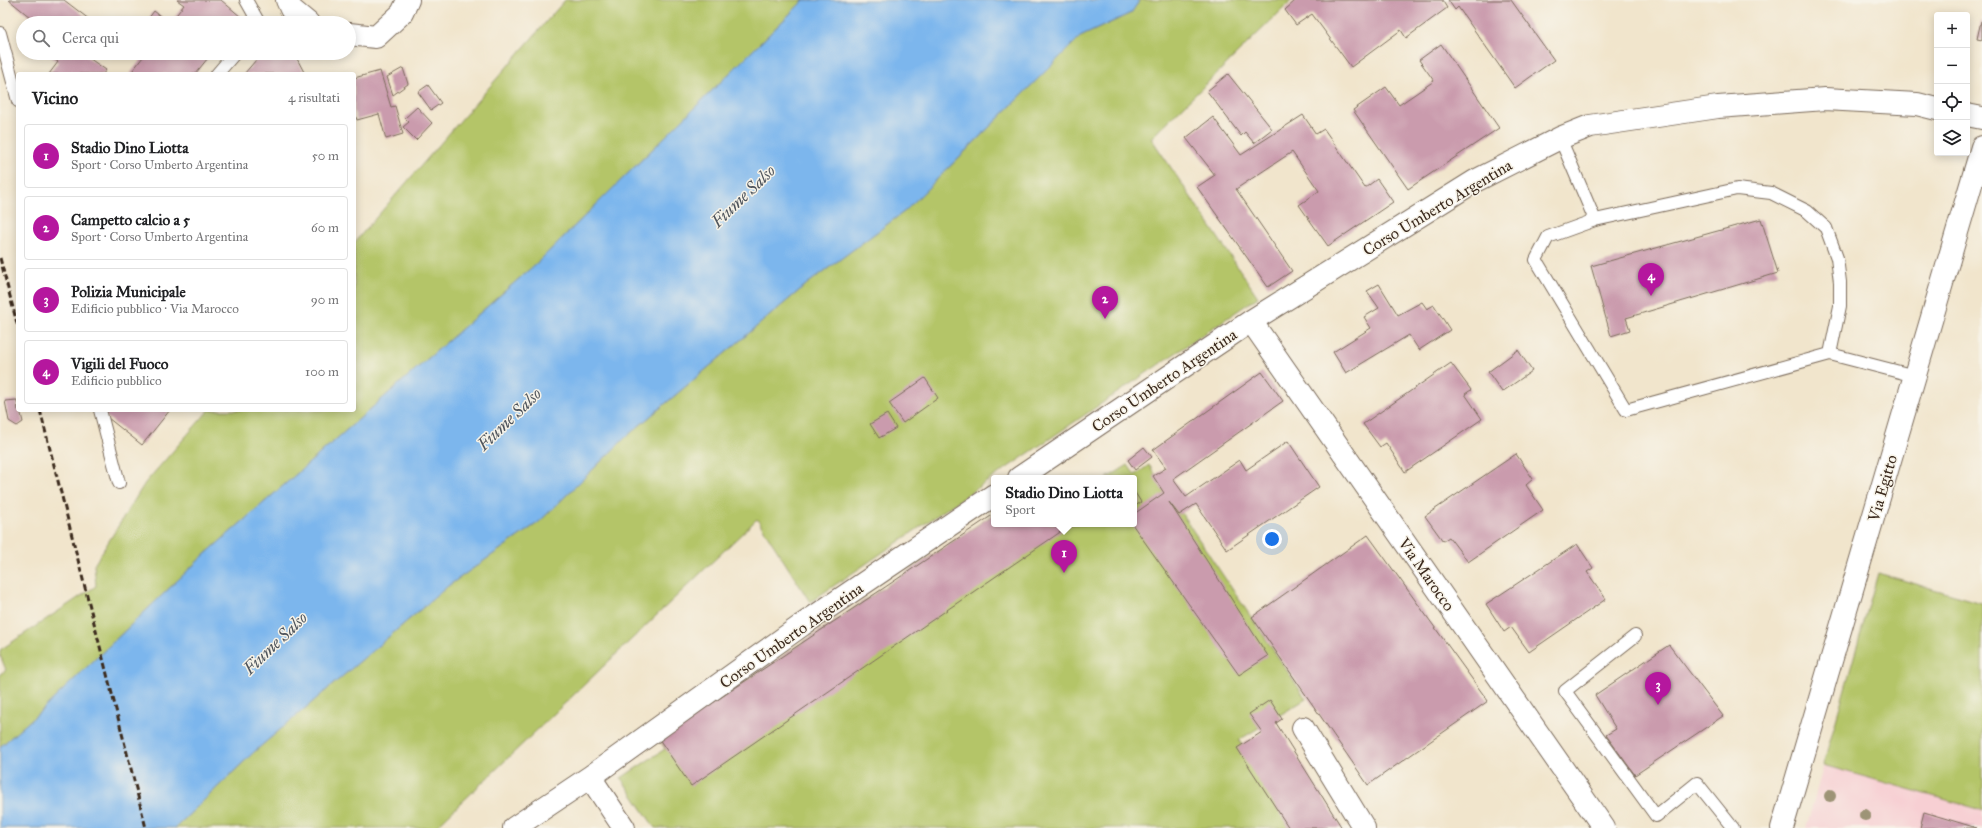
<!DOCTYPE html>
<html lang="it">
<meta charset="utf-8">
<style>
body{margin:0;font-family:"IM FELL Great Primer",serif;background:#f2f2f2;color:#202124}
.controls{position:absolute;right:12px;top:12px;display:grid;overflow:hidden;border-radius:4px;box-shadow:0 2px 10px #0003}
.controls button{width:36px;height:36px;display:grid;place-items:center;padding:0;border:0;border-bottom:1px solid #e0e0e0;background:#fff;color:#202124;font:20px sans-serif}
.you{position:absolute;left:1272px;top:539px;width:14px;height:14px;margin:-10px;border:3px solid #fff;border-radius:50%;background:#1a73e8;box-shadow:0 0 0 6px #1a73e833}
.badge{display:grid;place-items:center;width:26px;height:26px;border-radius:50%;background:#b5179e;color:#fff;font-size:13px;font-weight:700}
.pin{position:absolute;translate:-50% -33px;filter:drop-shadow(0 1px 2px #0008)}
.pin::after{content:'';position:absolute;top:21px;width:14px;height:12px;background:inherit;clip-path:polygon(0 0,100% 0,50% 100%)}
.popup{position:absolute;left:991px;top:475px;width:146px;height:52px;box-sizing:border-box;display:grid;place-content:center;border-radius:4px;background:#fff;filter:drop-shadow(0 1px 3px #0005);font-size:13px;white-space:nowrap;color:#757577}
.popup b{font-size:15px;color:#202124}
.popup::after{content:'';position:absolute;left:50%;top:100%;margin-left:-8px;border:8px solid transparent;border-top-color:#fff}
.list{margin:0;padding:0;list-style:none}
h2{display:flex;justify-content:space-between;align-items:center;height:52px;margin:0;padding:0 16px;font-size:17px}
h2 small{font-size:13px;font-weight:400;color:#757577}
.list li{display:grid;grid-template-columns:26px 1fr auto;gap:12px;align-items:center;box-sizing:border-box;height:64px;margin:0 8px 8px;padding:0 8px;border:1px solid #e0e0e0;border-radius:4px}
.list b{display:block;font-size:15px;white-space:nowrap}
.list p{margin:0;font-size:13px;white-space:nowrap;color:#757577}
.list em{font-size:13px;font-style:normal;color:#757577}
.icon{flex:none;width:22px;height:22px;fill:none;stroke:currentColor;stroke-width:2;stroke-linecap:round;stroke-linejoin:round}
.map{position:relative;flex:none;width:1982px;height:828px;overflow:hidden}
.search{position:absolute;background:#fff;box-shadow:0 2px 10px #0003;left:16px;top:16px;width:340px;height:44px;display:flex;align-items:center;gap:10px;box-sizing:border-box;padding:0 14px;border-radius:22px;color:#757577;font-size:15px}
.panel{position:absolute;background:#fff;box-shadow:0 2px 10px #0003;left:16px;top:72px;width:340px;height:340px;border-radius:4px}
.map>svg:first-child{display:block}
</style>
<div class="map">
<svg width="1982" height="828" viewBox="0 0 1982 828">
<rect width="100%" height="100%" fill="#f7f3e8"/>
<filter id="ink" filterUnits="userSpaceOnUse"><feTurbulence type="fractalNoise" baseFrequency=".025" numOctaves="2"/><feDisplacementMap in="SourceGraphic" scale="8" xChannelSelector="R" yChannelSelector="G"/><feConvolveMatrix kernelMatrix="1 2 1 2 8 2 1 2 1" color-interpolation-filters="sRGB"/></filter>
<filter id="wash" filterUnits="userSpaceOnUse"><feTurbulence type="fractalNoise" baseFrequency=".012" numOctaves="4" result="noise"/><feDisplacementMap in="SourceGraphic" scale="16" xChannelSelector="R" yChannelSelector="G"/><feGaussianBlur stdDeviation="0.9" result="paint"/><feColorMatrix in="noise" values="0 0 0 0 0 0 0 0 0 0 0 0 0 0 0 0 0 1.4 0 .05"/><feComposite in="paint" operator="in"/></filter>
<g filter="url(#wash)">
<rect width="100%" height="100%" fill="#f1e5cc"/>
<path fill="#f7cfd3" d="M1878,573L1982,603V828H1806Z"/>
<path fill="#b4c568" stroke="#787843" d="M565,0H804L538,262L202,557L41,711L0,747V674L6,670L0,655V650L96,586L94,565L145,483L209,410H354V243Z
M1140,0H1292L1151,138L1258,297L810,602L757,519L435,828H175L254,752L448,586L539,522L627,436L807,284L905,211L1080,37L1131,13Z
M1128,465L1135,475L1149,465L1306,699L1239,740L1293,828H655L621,778L665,749L659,739L994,514V524H1134V478H1107Z
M1878,573L1982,603V810L1823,765Z"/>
<path fill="#7cb6ed" stroke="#5c7086" d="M804,0H1140L1131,13L1080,37L905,211L807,284L627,436L539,522L448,586L254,752L175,828H0V747L41,711L202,557L538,262Z"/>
<g id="blocks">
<path fill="#ca9bad" d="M9,0H64L94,23H35L36,22Z
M177,0H221L241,17L236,23H170L184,5Z
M1296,0H1442L1447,8L1406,38L1401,30L1351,67L1312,14L1296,25L1285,10Z
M1448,0H1511L1554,60L1515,88L1458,7L1455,10Z
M154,11L169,23H145Z
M1981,21H1982V40L1977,39Z
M1441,44L1499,128L1408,189L1353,110L1386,87L1399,105L1434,81L1419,60Z
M47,53H88L86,56L106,70L103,74H49L58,62Z
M146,53H212L195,74H130Z
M262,53H294L305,74H244Z
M403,68L408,84L393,95L387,77Z
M380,71L391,107L395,106L403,134L386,139L379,114L357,120L354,112V78Z
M1228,74L1272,129L1254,143L1245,132L1241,136L1207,91Z
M428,85L441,103L431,110L418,92Z
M417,107L432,123L416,140L403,127L409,122L405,118Z
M1303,115L1316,134L1324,129L1365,188L1377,179L1393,202L1328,246L1299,205L1319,191L1292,152L1236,189L1292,271L1268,287L1197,187L1215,175L1186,138L1213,117L1241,155Z
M1761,219L1778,273L1626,318L1630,330L1611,336L1591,266Z
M1379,284L1398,315L1422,302L1427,309L1434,305L1450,330L1419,350L1409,335L1346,373L1333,352L1371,328L1364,317L1379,308L1367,291Z
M1518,350L1532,371L1502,392L1488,372Z
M1451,363L1471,390L1465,394L1482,419L1405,472L1386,443L1380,447L1363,424Z
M1262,372L1283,401L1173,479L1186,497L1240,460L1246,470L1288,441L1319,487L1227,550L1196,504L1179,515L1169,502L1268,656L1239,675L1132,524H1134V514L1164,493L1153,476L1166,468L1153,450Z
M925,378L938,398L903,423L889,403Z
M17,400L18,410H20L23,422L17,426L9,421L5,401Z
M106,410H170L142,445L103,414Z
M887,414L896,428L879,438L870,424Z
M1144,447L1152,457L1135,470L1128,460Z
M1516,454L1533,479L1526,485L1543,510L1468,562L1449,537L1443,541L1425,516Z
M1134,491L1141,502L1134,507Z
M994,514V524H1072L691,786L659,739Z
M1368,535L1488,701L1368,785L1252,617Z
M1577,544L1593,568L1587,572L1606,599L1529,652L1511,627L1504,632L1486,604Z
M1669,645L1723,716L1635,775L1606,735L1616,729L1595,695Z
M1270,700L1282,719L1276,723L1342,828H1289L1237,748L1262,732L1249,714Z
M1924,812L1977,828H1920Z"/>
</g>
</g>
<g filter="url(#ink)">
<use href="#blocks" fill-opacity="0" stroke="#7b6b5b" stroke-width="1"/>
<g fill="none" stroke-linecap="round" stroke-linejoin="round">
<g stroke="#7b6b5b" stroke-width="14">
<path id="service" d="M246,0L259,23
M0,33L18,101
M217,74L235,53
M1560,138L1595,220
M1830,354L1840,306V282L1837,258L1826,228L1807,211L1771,193L1737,189L1595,220L1548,237L1536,260L1626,410L1830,354L1915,376
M100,410L119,483
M1635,636L1565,691L1656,816L1697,783L1733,828"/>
</g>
<g stroke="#7b6b5b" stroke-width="24">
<path id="minor" d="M287,0L291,9L308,23
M349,34L376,37L402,13L408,0
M1967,115L1982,118
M1251,321L1604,828
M1019,478L1251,321L1475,181L1560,138L1590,126L1718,107L1825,99L1917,104L1937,109
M1303,728L1364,828
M590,777L624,828
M514,828L590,777L802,625L994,495"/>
</g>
<g stroke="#7b6b5b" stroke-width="24">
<path id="tertiary" d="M1782,828L1982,147"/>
</g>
<use href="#service" stroke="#fff" stroke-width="12"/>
<use href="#minor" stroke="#fff" stroke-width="22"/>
<use href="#tertiary" stroke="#fff" stroke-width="22"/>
<path stroke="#3b2a1e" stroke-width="3" stroke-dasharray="6 3" stroke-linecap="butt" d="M0,258L18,327
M40,410L146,828"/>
</g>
<g fill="#9d9476">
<circle cx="1830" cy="796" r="6"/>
<circle cx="1865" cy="815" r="6"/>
</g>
</g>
<g text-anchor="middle" stroke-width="3" stroke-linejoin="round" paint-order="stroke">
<g font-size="16" fill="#3b2a1e" stroke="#f7f3e8">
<text transform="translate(1437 207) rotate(-31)" y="6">Corso Umberto Argentina</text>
<text transform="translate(1164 380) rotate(-34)" y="6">Corso Umberto Argentina</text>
<text transform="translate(1882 488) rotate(-74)" y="6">Via Egitto</text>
<text transform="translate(1427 574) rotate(55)" y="6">Via Marocco</text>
<text transform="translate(791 635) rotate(-35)" y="6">Corso Umberto Argentina</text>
</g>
<g font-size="17" font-style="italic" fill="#4e545c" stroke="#f7f3e8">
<text transform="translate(743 196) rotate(-44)" y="6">Fiume Salso</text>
<text transform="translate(509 419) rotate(-44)" y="6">Fiume Salso</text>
<text transform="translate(275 643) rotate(-44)" y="6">Fiume Salso</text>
</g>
</g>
</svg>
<div class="controls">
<button>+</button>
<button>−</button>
<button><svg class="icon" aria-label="locate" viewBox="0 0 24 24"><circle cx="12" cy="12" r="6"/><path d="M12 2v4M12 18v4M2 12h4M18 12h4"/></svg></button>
<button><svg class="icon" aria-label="layers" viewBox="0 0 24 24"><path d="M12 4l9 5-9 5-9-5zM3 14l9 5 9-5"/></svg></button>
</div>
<div class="you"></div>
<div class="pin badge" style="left:1064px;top:573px">1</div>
<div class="popup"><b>Stadio Dino Liotta</b>Sport</div>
<div class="pin badge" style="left:1105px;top:319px">2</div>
<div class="pin badge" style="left:1658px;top:705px">3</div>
<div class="pin badge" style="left:1651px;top:296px">4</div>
<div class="search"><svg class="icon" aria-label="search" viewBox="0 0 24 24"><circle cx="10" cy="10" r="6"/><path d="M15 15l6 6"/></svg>Cerca qui</div>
<section class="panel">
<h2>Vicino<small>4 risultati</small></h2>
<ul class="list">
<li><span class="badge">1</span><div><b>Stadio Dino Liotta</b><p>Sport · Corso Umberto Argentina</p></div><em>50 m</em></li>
<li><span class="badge">2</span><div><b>Campetto calcio a 5</b><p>Sport · Corso Umberto Argentina</p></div><em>60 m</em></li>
<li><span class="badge">3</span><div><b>Polizia Municipale</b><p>Edificio pubblico · Via Marocco</p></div><em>90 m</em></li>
<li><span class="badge">4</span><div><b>Vigili del Fuoco</b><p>Edificio pubblico</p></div><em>100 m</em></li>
</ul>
</section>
</div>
